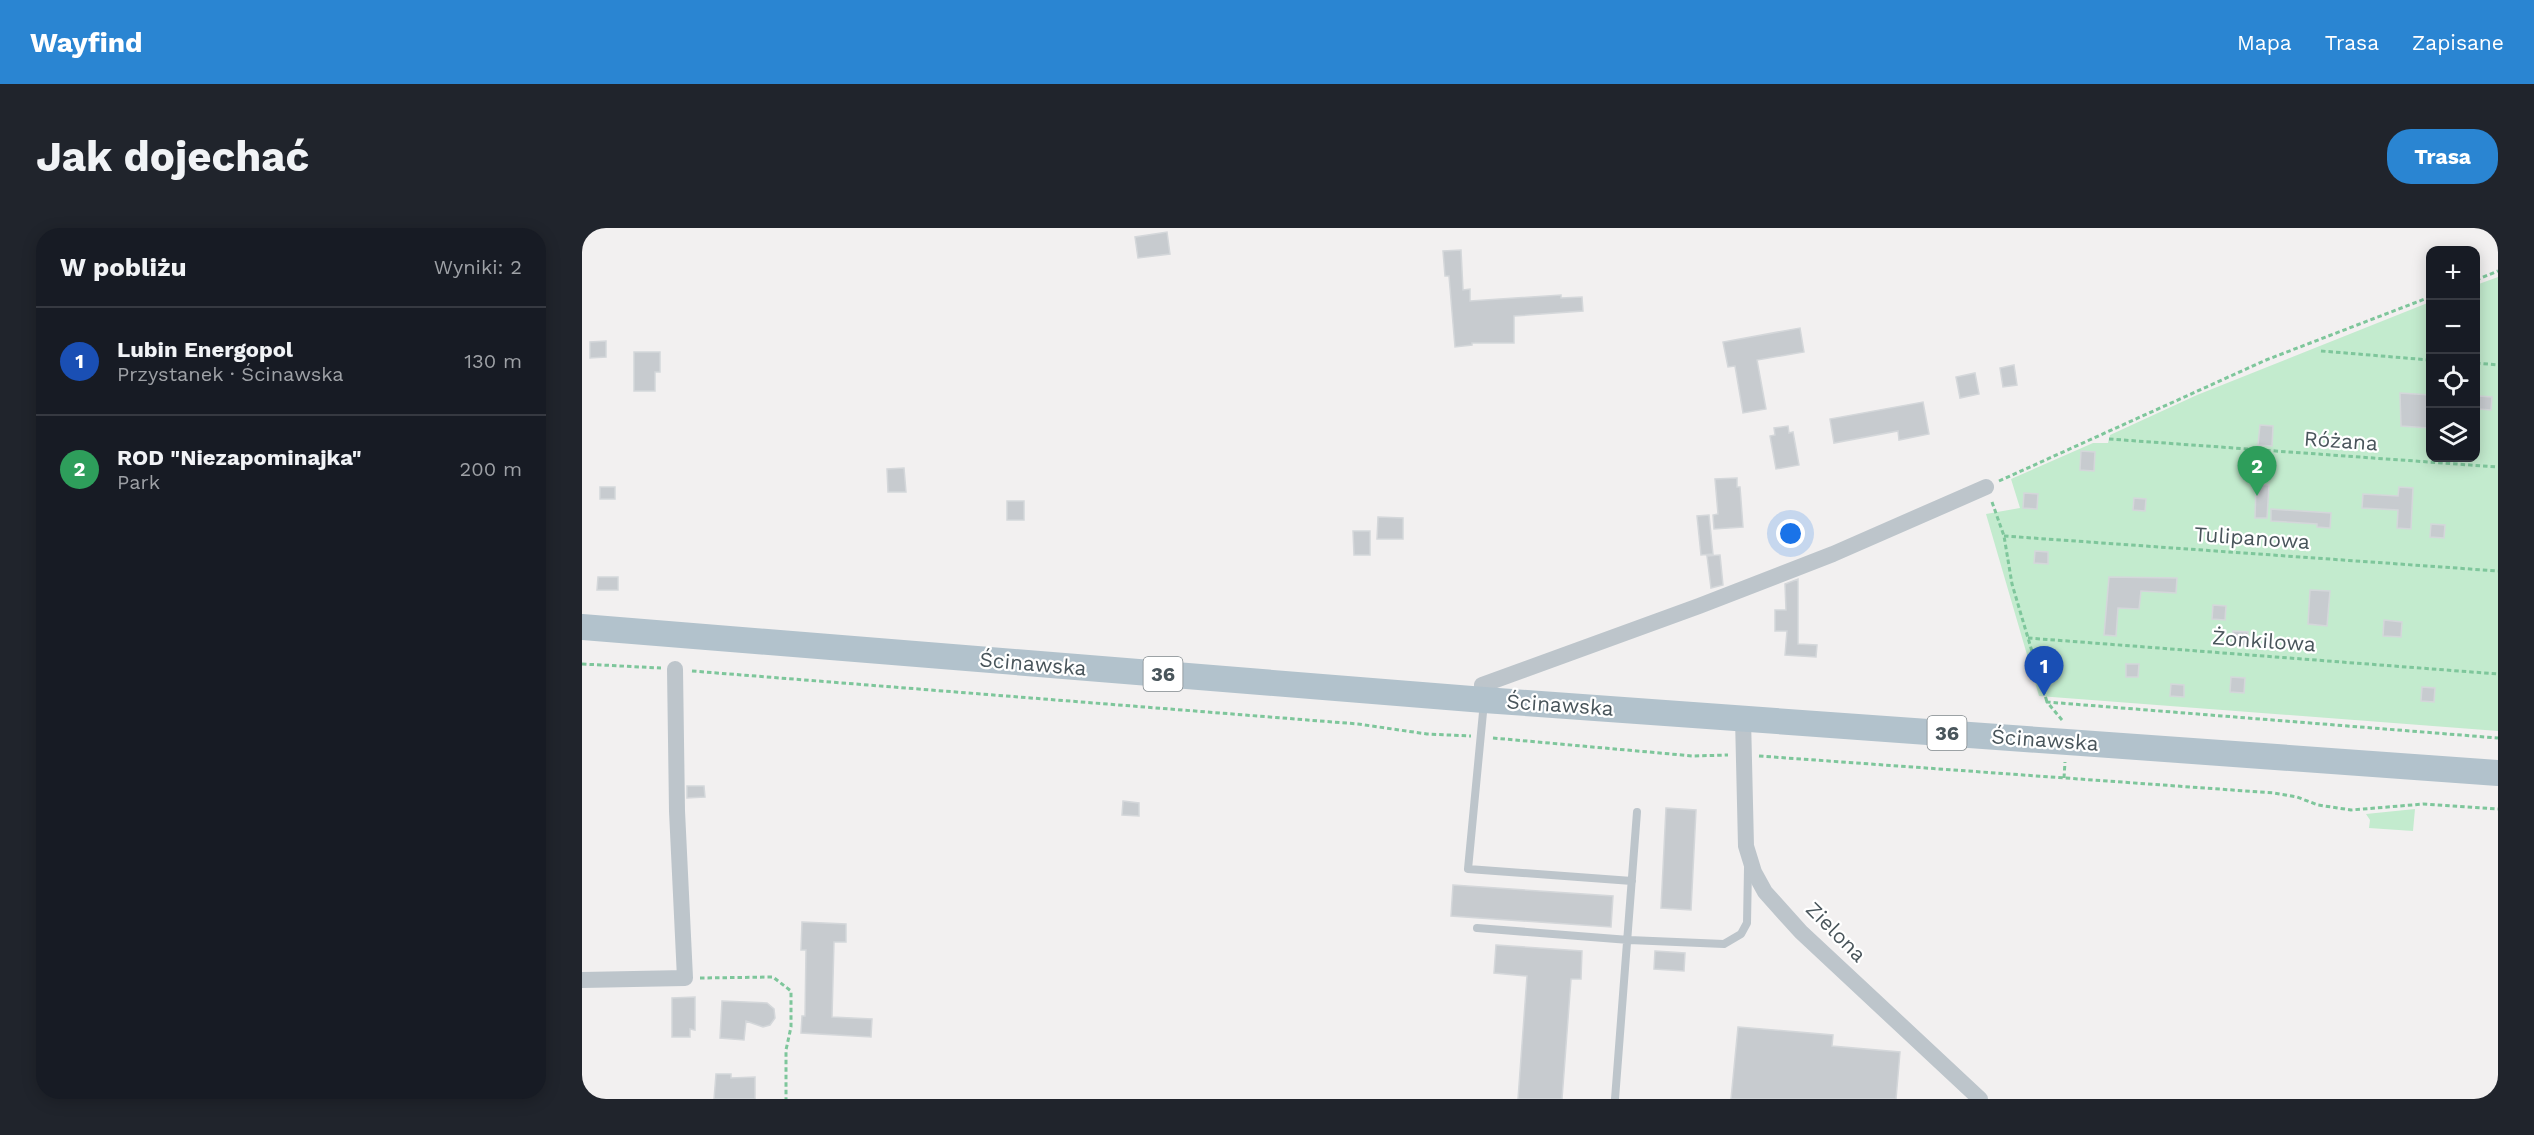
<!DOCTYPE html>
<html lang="pl">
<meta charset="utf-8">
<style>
body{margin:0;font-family:"Work Sans",sans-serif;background:#20242c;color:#f1f3f6}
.controls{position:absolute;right:18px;top:18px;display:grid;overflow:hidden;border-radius:12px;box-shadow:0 3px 15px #0003}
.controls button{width:54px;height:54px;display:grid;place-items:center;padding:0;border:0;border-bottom:2px solid #363941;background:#171b24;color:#f1f3f6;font:30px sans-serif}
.you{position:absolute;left:1209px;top:306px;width:21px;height:21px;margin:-15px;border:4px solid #fff;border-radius:50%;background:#1a73e8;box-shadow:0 0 0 9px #1a73e833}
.badge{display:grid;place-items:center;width:39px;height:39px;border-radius:50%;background:#2a85d2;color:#fff;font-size:20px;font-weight:700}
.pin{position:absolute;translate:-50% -50px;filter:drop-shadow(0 2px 3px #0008)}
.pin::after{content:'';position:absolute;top:32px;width:21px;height:18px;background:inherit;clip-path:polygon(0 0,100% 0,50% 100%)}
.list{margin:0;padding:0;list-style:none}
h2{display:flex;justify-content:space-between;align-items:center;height:78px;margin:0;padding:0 24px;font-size:26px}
h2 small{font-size:20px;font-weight:400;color:#9ea1a6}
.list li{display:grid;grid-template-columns:39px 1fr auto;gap:18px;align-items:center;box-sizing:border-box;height:108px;padding:0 24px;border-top:2px solid #363941}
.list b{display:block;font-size:22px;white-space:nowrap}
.list p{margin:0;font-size:20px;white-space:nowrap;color:#9ea1a6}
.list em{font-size:20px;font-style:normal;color:#9ea1a6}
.icon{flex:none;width:33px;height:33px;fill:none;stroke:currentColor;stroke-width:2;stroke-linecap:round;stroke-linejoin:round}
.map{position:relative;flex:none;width:1916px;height:871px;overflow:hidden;border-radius:24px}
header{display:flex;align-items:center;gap:36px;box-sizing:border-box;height:84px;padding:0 30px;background:#2a85d2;color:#fff}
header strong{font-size:28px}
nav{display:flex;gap:33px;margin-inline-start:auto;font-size:21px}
.intro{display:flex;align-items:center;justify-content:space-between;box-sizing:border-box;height:144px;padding:0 36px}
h1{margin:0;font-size:42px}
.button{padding:15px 27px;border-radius:24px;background:#2a85d2;color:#fff;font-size:21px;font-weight:700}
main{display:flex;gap:36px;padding:0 36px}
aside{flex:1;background:#171b24;border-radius:24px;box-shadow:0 3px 15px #0003}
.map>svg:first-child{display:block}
</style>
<header>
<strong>Wayfind</strong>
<nav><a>Mapa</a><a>Trasa</a><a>Zapisane</a></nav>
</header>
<div class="intro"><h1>Jak dojechać</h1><a class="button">Trasa</a></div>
<main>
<aside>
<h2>W pobliżu<small>Wyniki: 2</small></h2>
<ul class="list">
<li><span class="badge" style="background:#1a4fb4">1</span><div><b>Lubin Energopol</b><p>Przystanek · Ścinawska</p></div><em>130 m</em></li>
<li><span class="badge" style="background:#2e9e5b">2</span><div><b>ROD &quot;Niezapominajka&quot;</b><p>Park</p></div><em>200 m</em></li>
</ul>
</aside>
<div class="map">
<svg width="1916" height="871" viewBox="0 0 1916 871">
<rect width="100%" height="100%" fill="#f2f0f0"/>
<path fill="#c3ebce" d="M1916,49V503L1457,468L1404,286L1438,280L1429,251L1511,215H1526L1528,207L1615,167L1848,74V230H1894V57Z
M1833,581L1831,603L1787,600L1788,592L1784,586Z"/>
<path fill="#c7cbcf" stroke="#d4d7da" stroke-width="1.5" d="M585,4L588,26L556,30L553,9Z
M879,22L881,62L888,61V73L979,67V70L1000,69L1001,83L932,88V115H890V117L873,119L867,48H863L861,23Z
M1218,100L1222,124L1175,132L1184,181L1161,185L1153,138L1146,139L1141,114Z
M24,113V129L8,130V114Z
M52,124H78V144H73V163H52Z
M1432,137L1435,157L1421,159L1418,140Z
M1393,145L1397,166L1378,170L1374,149Z
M1818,165L1848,167V200L1819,198Z
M1897,168L1910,169L1909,182L1897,181Z
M1341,174L1347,206L1317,212L1316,203L1252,215L1248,191Z
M1678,197L1691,198L1690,218L1676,217Z
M1206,198L1207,205L1211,204L1217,237L1194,241L1188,208L1193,207L1192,200Z
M1499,223L1513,224L1512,243L1498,242Z
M322,240L324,264H306L305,241Z
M1155,250V259H1158L1161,299L1132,301L1131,287L1136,286L1133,251Z
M1674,256L1687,257L1685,290H1673Z
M18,259H33V271H18Z
M1817,259L1831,260L1829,301L1815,300L1816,282L1780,280L1781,266L1816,268Z
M1442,265L1456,266L1455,281L1441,280Z
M1552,270L1564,271L1563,283L1551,282Z
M425,273H442V292H425Z
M1689,281L1749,285L1748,300L1735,299V296L1689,293Z
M1127,287L1131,326L1119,327L1115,288Z
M796,289L821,290V311H795Z
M1849,296L1863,297L1862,310L1848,309Z
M771,303H788V327H772Z
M1453,323L1466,324V336L1452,335Z
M1138,327L1141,357L1129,360L1125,328Z
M16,349H36V362H15Z
M1527,349L1595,350L1594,365L1559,363L1557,381L1536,380L1534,408L1522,407Z
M1216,351V416L1235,417L1234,429L1203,427L1205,403H1193V382H1204L1203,356Z
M1728,362L1748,363L1745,398L1726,396Z
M1631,377L1644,378L1643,392L1630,391Z
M1802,392L1820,394L1819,409L1801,408Z
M1651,403L1666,404L1665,418L1650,417Z
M1544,436H1557L1556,449H1544Z
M1649,449L1663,450L1662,465L1648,464Z
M1589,456L1602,457V469L1588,468Z
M1840,459L1853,460L1852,474L1839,473Z
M105,558H122L123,569L105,570Z
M541,573L557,575V588L540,587Z
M1084,580L1114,582L1109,682L1079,680Z
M871,657L1031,668L1029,699L869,688Z
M220,694L264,696V714H252L250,789L290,791L289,809L219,805L220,788H223L224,722H219Z
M914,717L1000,723L999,751H989L980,871H936L945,748L912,745Z
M1073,723L1103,725L1102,743L1072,741Z
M113,769V802L108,801V809H90V770Z
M140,773L185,775L192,781L193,790L188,797L181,799L164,793L162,812L138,810Z
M1156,799L1251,807L1250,818L1318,824L1314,871H1149Z
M134,846H149V850L173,849V871H132Z"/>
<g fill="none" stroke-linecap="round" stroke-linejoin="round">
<path stroke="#7ec69b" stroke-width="3" stroke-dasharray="4.5 3" stroke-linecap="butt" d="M1894,52L1916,43
M1739,123L1848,132
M1894,135L1916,137
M1527,211L1916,239
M1417,253L1684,132L1848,69
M1410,274L1422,308L1430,356L1465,474
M1422,308L1916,343
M1446,410L1916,446
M0,436L79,440
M110,443L776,496L845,506L889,508
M1480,492L1465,474L1916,510
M911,510L1111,528L1146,527
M1177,528L1692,565L1715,569L1736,577L1769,582L1841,576L1916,581
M1482,550L1483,534
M118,750L191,749L209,763V799L204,822V871"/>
<path stroke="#bdc5cb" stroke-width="8" d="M902,474L886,641L1050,653
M895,700L1047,712L1142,716L1159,706L1165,695L1166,640
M1033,871L1055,584"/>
<path stroke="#bdc5cb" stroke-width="16" d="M900,457L1117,378L1251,326L1404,259
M1161,490L1164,618L1172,644L1183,664L1219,704L1398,871
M0,752L103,750L95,583L93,441"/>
<path stroke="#b2c2cc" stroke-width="26" d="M0,399L902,472L1916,545"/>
</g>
<g text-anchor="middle" stroke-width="4.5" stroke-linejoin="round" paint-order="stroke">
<g fill="#fff" stroke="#80888c" stroke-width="1.5">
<rect x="561.5" y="429" width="39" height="34" rx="4.5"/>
<rect x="1345.5" y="488" width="39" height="34" rx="4.5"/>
</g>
<g font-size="20" font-weight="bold" fill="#49555b">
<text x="581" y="453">36</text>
<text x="1365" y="512">36</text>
</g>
<g font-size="21" fill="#49555b" stroke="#fff">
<text transform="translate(1759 213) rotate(4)" y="7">Różana</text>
<text transform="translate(1670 310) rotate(4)" y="7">Tulipanowa</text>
<text transform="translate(1682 413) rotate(4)" y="7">Żonkilowa</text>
<text transform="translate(451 436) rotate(5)" y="7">Ścinawska</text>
<text transform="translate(978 477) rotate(4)" y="7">Ścinawska</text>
<text transform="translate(1463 512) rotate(4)" y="7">Ścinawska</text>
<text transform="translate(1254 704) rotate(45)" y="7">Zielona</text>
</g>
</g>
</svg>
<div class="controls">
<button>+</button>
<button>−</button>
<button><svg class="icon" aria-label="locate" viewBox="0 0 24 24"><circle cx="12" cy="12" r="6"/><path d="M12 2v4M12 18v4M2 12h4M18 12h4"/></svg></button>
<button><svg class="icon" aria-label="layers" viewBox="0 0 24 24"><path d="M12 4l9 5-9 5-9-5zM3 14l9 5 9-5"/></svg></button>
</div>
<div class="you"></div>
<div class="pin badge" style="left:1462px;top:468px;background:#1a4fb4">1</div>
<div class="pin badge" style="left:1675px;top:268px;background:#2e9e5b">2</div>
</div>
</main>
